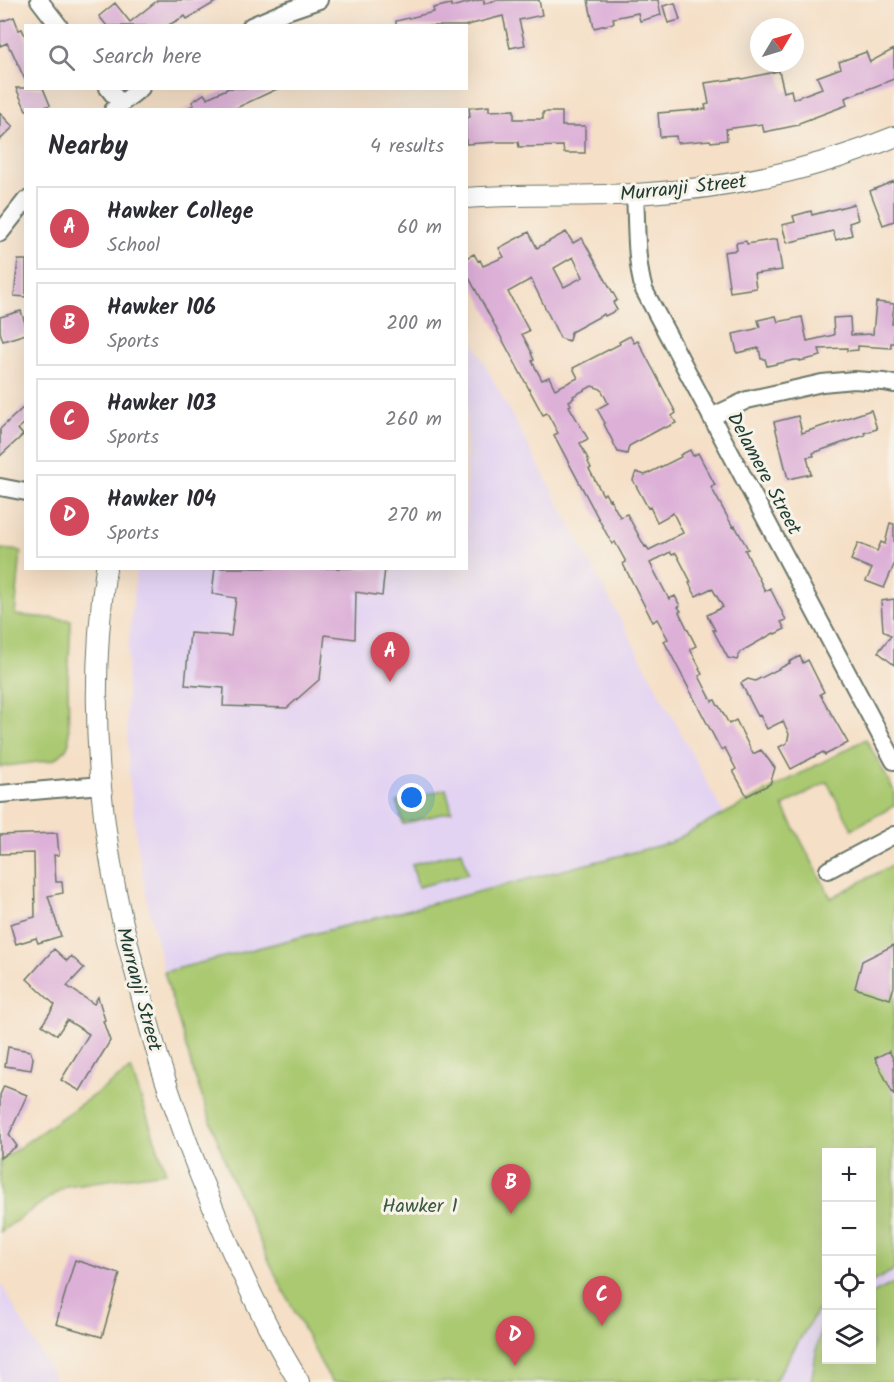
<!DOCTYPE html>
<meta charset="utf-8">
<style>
body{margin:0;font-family:Kalam,sans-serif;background:#f7f7f7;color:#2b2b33}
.controls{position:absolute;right:18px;bottom:18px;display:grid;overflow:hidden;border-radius:0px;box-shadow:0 6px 24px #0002}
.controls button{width:54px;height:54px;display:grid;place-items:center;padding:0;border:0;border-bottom:2px solid #e1e1e2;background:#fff;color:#2b2b33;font:30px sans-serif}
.compass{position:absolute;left:750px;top:18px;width:54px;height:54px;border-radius:50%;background:#fff;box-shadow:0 6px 24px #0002;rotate:52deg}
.you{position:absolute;left:412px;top:798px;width:21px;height:21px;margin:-15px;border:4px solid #fff;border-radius:50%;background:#1a73e8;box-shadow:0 0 0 9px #1a73e833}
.badge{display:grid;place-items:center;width:39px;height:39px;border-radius:50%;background:#d1495b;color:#fff;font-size:20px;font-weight:700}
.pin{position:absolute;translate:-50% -50px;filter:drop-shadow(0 2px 3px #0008)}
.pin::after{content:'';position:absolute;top:32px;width:21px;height:18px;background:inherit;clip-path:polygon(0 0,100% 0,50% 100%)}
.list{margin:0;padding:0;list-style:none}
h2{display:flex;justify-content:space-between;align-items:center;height:78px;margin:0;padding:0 24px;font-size:26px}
h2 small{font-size:20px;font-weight:400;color:#7c7c81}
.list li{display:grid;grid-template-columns:39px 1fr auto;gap:18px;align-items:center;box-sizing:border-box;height:84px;margin:0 12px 12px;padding:0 12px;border:2px solid #e1e1e2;border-radius:0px}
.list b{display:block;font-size:22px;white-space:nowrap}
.list p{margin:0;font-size:20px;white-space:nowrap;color:#7c7c81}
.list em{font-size:20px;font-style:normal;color:#7c7c81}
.icon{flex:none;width:33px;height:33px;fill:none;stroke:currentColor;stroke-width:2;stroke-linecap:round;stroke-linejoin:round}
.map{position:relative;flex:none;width:894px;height:1382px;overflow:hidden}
.search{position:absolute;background:#fff;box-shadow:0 6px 24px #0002;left:24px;top:24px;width:444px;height:66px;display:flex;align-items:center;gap:15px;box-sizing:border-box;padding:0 21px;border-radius:0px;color:#7c7c81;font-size:22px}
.panel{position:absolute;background:#fff;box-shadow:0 6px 24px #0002;left:24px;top:108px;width:444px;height:462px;border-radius:0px}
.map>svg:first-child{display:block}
</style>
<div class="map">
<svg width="894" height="1382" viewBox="0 0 894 1382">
<rect width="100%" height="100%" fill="#f7f3e8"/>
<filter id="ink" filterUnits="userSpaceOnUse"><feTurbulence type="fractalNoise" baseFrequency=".0167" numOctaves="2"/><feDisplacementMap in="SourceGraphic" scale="12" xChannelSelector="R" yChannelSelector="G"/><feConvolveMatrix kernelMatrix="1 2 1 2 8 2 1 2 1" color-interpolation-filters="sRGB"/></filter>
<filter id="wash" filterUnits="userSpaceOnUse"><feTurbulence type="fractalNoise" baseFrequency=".008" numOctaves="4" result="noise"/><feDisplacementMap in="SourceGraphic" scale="24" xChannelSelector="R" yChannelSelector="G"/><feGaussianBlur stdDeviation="1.35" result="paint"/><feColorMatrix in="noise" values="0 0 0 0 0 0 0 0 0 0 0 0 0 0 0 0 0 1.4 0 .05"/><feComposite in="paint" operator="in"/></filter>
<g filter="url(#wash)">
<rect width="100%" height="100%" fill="#f5dfc6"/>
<path fill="#e3d3f2" d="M467,331L724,814L669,843L164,972L147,900L136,835L129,774L126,713L128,651L136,569L466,568Z
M894,1270V1382H774L817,1311L826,1306V1360H872V1282Z
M0,1282L57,1382H0Z"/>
<path fill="#aac971" stroke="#648352" stroke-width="1.5" d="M0,549L21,551L15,615L71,620L68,680L69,742C66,751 62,755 53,760L0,767Z
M866,739L894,791V806L852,829L827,782L783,806L831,898L894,864V1270L872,1282V1152H826V1306L817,1311L774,1382H332L323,1367L274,1272L230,1175L194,1074L164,972L669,843Z
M446,789L452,811L403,824L397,802Z
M462,851L468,874L418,887L412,864Z
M131,1069L166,1172L66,1186L0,1232V1161Z
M894,1283V1382H811L822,1320L826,1317V1360H872V1294Z"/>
<g id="blocks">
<path fill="#ddb0d8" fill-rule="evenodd" d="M158,0H219L187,19L185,16L167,26H107L99,16L115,3L130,22Z
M479,0H484V4L496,0H539L542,15L519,20L525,45L510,48L503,16L464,26H396V21L434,12L433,8L451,4V7Z
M588,0H658L661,15L640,21L638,13L613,18L614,23L594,28Z
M675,3L680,20L668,23L663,6Z
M14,17L19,30L22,29L26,38V82L11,49H10L7,43L0,46V22Z
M894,49V79L845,98L847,105L799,123V125L764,132L762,124L726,129L727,140L711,142L710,140L677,143L676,136L660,137L658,113L706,109L705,105L709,104L705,83L741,78L742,79L779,71L784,92L791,90L793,99L822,88L817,77L841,68L839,62L866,52L870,62Z
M16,88H43L50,105L38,110H26Z
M229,88H279L232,110H183L194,105L192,102L204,94L207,98Z
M489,106V111L514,110V119H543V112H562V126H585V153H564L563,146L519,147L518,142H498L466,144V118L470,117L469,108Z
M0,113L13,127L0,140Z
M894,181V221L883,225L870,191Z
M854,204L858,220L849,223L852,235L836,240L833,231L787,243L782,225L795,222L793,216L811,211L812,215Z
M529,232L537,248L566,232L573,243L582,238L617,300L613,303L617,310L605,316L604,314L571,332L569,341L560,338L531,279L508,292L529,331L522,334L532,353H531L534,360L532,361L542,380L549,377L555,389L578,378L573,368L620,344L619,342L630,336L634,343L638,341L676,413L672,416L676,423L665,428L664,427L629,446L627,454L618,452L604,424L605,423L597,409L608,403L601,389L592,386L573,396L574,398L569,401L571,405L569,406L588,439L580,443L589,461L588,462L591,468L589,469L603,495L605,493L609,500L610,499L620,517L627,514L645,547L646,546L649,550L683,533L673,513L657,522L650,507L648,508L633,480L636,472L645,475L681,457L680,455L690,450L693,456L698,453L715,485L711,487L733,527L735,526L748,549L745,550L765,591L770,588L786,620L781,622L785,629L775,634L774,633L740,652L737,660L728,658L713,630H715L707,615L723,607L712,588L696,596L689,583L691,582L676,553L672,555L670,552L650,563L669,599L675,596L680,606L678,607L681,611L679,612L696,646L690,649L700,668L699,669L702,674L699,676L712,701L715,700L718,706H719L729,724L736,720L753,754L761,750L775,768L770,784L747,796L733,771L736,769L725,748L721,750L664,641L668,639L657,619L653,622L623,564L626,562L615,542L612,544L554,435L558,433L547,413L543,415L466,272V258L474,254L478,261L480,260L483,266L504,257L499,248ZM573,257L583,277L564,287L554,268Z
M777,239L782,270L754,274L756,288L730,292L724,252L737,250L736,243L746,241L747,244Z
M18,260H26V297L14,296Z
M876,302L894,304L892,324H894V343H891V348L858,346V350L847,351V348L819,349L821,356L800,361V360H794L767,366L765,359H761L759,348L737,353L733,334L755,329L760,327L758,320L776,316L778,322L802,317L807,341L834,335L833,318L850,317L851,335L873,334Z
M21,311L26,326V334L3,341L0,332V317Z
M26,405V422L18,429L23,435L0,456V429Z
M871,410L877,429L864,433L865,435L813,453L814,456L807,457L811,474L788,479L774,422L798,416L802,433Z
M890,523L894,524V565L884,588L866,581L872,569L851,560L858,543L877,551L881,542L885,544Z
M215,568H385L382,596L356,592L355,639L325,635L320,679L287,708L223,706L224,688L185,685L190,633L231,636L236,598L212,594Z
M894,599V665L878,652L891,636L883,630L881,601Z
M800,656L803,663L808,660L824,692L820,694L848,743L825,755L823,752L791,769L779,747L787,743L789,734L783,721L767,729L760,715L758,716L741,683L748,679L755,681L790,663L789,662Z
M57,833L59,855H54L56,882H62L63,893L48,896L61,936L38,943L36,938L16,944L10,924L35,917L34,853L0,854V835Z
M894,945V987L890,999L855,988L862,961Z
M54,949L67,961L71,956L84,968L67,986L94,1004L98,997L105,1020L103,1021L110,1041L80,1091L61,1080L89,1034L67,1020L57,1035L42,1025L55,1005L27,979Z
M8,1047L30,1051L33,1058L31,1070L5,1066Z
M889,1051L894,1060V1096L875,1058Z
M4,1086L27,1095L9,1135L17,1146L0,1158V1095Z
M75,1260L120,1274L102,1337L56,1324Z"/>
</g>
</g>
<g filter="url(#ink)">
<use href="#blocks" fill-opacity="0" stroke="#6a7667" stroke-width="1.5"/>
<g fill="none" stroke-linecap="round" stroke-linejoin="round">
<g stroke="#6a7667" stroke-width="20">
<path id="minor" d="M39,0L59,26
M251,26L284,12L319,0
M108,88L120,103
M113,110L141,88
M635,194C637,226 635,259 644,290L894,761
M0,233L26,200
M711,417L747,400L822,383L854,380L884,382L894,384
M0,487L26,492
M0,794L101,785
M828,870L894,835"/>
</g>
<g stroke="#6a7667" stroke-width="22">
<path id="tertiary" d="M466,198C523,194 580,197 636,194C724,189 812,171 894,137
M106,568C91,672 95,778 114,881C120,915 129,949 138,983C144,1006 150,1030 157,1053C165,1082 176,1110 186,1139C217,1222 253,1305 299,1382"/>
</g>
<use href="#minor" stroke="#fff" stroke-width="16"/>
<use href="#tertiary" stroke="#fff" stroke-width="20"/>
</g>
</g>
<g text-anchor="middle" stroke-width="6" stroke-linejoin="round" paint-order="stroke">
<g font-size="20" fill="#1f3d34" stroke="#f7f3e8">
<text transform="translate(683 187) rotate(-6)" y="7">Murranji Street</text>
<text transform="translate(765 473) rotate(62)" y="7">Delamere Street</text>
<text transform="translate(140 989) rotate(75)" y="7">Murranji Street</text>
</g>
<g font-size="20" fill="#3b5940" stroke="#f7f3e8">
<text x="420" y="1212">Hawker 1</text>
</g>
</g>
</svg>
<div class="controls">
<button>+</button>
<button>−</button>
<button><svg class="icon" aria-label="locate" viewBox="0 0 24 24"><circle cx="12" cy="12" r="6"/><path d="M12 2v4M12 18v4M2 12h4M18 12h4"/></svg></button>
<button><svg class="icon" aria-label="layers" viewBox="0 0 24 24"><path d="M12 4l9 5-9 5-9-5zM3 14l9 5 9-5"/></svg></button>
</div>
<svg class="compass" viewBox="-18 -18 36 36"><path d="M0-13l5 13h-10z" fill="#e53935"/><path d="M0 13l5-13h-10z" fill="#7c7c81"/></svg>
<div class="you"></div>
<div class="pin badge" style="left:390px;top:682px">A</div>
<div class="pin badge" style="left:511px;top:1214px">B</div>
<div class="pin badge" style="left:602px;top:1326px">C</div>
<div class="pin badge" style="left:515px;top:1366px">D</div>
<div class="search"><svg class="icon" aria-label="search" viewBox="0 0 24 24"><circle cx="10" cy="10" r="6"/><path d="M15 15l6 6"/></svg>Search here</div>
<section class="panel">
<h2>Nearby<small>4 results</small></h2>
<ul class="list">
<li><span class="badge">A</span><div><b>Hawker College</b><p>School</p></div><em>60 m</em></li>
<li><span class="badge">B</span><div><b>Hawker 106</b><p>Sports</p></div><em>200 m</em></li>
<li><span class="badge">C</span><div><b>Hawker 103</b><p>Sports</p></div><em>260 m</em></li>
<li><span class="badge">D</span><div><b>Hawker 104</b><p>Sports</p></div><em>270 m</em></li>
</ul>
</section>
</div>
